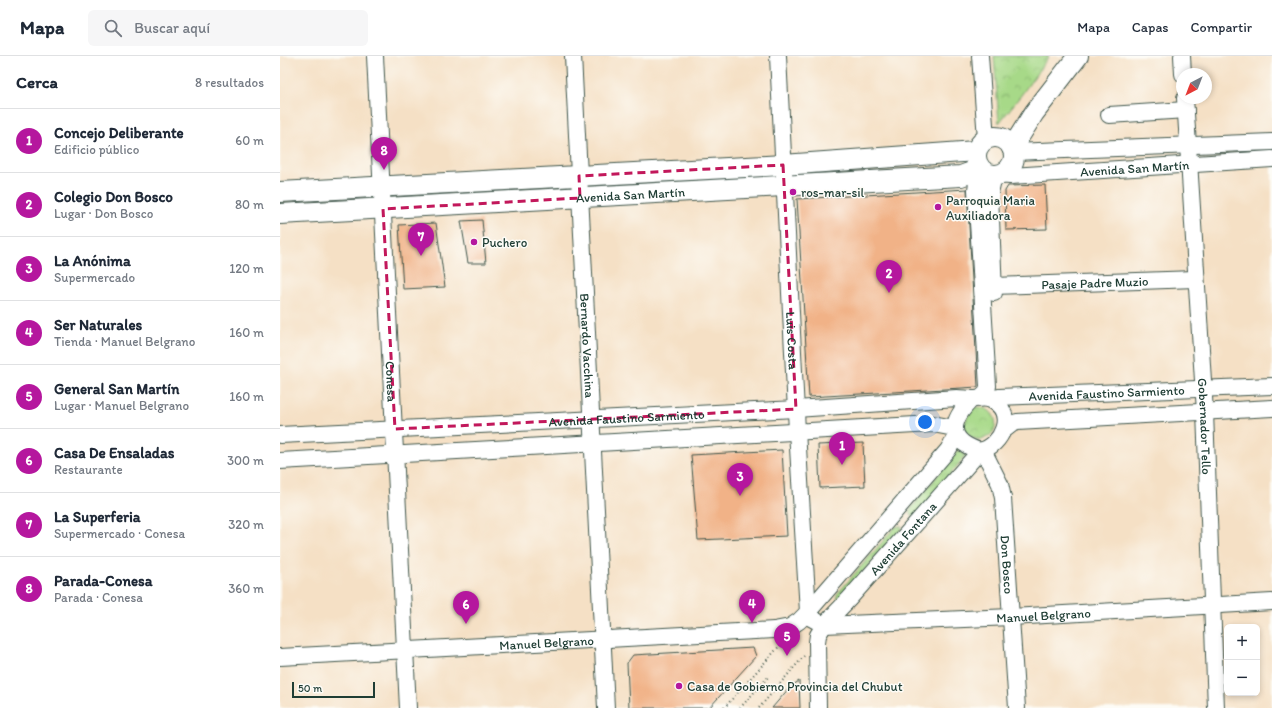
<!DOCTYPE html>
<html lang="es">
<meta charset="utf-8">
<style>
body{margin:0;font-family:Itim,sans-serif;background:#f6f6f7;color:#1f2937}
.controls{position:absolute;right:12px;bottom:12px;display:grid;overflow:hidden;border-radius:6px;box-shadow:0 2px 6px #0003}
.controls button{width:36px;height:36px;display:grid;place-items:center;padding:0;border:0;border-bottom:1px solid #e0e1e3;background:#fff;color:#1f2937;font:20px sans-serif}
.compass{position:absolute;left:896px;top:12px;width:36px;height:36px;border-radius:50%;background:#fff;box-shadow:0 2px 6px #0003;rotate:222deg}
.scale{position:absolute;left:12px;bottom:10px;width:83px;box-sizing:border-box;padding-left:4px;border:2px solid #1f3d34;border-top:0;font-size:11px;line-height:14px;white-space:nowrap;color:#1f3d34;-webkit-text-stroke:3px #fdfcf7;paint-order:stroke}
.you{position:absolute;left:645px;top:366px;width:14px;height:14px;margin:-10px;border:3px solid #fff;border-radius:50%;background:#1a73e8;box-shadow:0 0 0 6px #1a73e833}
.badge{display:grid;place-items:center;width:26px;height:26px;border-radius:50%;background:#b5179e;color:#fff;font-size:13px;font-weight:700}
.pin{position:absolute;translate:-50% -33px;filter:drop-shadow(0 1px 2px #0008)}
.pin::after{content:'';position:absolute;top:21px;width:14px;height:12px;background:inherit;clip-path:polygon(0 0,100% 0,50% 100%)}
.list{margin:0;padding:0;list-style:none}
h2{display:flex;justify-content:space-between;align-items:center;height:52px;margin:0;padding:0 16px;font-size:17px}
h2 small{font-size:13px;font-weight:400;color:#747a83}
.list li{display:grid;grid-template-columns:26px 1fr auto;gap:12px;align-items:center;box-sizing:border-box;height:64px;padding:0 16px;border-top:1px solid #e0e1e3}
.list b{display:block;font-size:15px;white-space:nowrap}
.list p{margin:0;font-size:13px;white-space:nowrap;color:#747a83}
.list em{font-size:13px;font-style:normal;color:#747a83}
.icon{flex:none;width:22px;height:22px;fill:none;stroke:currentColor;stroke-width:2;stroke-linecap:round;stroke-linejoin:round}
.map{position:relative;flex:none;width:992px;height:652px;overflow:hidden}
header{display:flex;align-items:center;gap:24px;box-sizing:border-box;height:56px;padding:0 20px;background:#fff;border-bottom:1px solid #e0e1e3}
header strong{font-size:19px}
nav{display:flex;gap:22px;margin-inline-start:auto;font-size:14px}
.search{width:280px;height:36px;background:#f6f6f7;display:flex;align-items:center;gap:10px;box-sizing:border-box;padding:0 14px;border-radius:6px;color:#747a83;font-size:15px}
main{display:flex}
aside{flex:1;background:#fff}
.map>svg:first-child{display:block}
</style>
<header>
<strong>Mapa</strong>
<div class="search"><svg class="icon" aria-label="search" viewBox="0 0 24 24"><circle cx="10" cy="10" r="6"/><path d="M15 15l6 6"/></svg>Buscar aquí</div>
<nav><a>Mapa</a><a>Capas</a><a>Compartir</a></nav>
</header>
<main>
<aside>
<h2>Cerca<small>8 resultados</small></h2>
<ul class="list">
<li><span class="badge">1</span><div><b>Concejo Deliberante</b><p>Edificio público</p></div><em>60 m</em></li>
<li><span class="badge">2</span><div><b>Colegio Don Bosco</b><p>Lugar · Don Bosco</p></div><em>80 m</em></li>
<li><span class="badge">3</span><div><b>La Anónima</b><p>Supermercado</p></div><em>120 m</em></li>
<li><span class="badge">4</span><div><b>Ser Naturales</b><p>Tienda · Manuel Belgrano</p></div><em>160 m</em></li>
<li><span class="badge">5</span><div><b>General San Martín</b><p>Lugar · Manuel Belgrano</p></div><em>160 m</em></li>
<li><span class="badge">6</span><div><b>Casa De Ensaladas</b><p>Restaurante</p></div><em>300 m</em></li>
<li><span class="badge">7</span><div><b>La Superferia</b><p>Supermercado · Conesa</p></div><em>320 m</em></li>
<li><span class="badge">8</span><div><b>Parada-Conesa</b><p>Parada · Conesa</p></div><em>360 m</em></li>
</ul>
</aside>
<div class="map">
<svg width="992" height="652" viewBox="0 0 992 652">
<defs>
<pattern id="park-crowns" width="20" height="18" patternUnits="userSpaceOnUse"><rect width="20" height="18" fill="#a7d988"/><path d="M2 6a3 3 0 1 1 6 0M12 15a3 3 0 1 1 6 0" fill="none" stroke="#8fbb76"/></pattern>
</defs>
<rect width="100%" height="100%" fill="#fdfcf7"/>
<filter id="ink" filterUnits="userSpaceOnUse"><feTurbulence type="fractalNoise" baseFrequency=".025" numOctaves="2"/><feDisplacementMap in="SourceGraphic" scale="8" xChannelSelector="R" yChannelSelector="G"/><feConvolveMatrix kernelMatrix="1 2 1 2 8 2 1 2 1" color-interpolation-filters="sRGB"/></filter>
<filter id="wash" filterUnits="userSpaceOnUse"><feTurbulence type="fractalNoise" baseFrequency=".012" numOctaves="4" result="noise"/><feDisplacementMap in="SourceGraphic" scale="16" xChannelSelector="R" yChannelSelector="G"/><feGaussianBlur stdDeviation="0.9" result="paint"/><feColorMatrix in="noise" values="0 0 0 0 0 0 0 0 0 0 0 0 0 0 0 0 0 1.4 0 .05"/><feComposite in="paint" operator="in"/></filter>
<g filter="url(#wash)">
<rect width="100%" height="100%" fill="#f5e0c5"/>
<path fill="url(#park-crowns)" stroke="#638b5e" d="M714,0H769L742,38L719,67Z
M696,351C703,351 709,353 713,359C725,379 692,396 683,370L691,353Z
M681,394L686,399L636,461L632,459L629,455L677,395Z
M620,470L623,472L559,542H557V538L615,471Z"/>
<g id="blocks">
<path fill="#f1b287" d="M765,129L767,173L726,174L725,135L728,130Z
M687,133L698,331L529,341L517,143Z
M202,164L206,207H188L181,165Z
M156,167L165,231L123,233L119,169Z
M583,387L585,430L540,432L538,389Z
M502,394L507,480L418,484L411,399Z
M473,592L476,600L429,652H349L347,607L353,599Z
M519,625L520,652H492L510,631Z"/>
</g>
</g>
<g filter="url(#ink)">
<use href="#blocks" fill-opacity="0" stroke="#3f554a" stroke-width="1"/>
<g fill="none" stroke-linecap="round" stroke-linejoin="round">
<g stroke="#3f554a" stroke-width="18">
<g id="minor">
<path id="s1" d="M95,0L128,652"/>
<path id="s2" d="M293,0L326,652"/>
<path id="s3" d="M498,0L517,375L528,556L531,562L544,569L731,561L992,546"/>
<path d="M700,0L706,83"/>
<path d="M902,0L903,18"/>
<path id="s4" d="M905,42L925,356L936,652"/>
<path d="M829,59L906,54"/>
<path d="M733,96L992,86"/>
<path id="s5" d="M717,119L730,120L992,103"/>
<path id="s6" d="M713,230L916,223"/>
<path d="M714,237L710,137L714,119"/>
<path d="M701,342L707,336L708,330L696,134L697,126L702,114"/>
<path id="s7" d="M710,343L719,341L992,330"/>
<path d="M723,375L732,368L737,366L992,352"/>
<path id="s8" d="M0,379L516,353L677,342C682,342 688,343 693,343C699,343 705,341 711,344C737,356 722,390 700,395C666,384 670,365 692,343"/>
<path id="s9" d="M703,394L720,428L723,442L737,652"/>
<path d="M0,405L653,368L674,372"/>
<path id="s10" d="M0,601L494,574L510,571L519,565L528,556L668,394L676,380"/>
<path id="s11" d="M538,652L537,586L538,579L544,569L569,543L700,395"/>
</g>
</g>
<g stroke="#3f554a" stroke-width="22">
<g id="major">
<circle cx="715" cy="100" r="19"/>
<path d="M732,92L754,57L798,0"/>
<path d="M0,136L503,109L696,95"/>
<path id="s12" d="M0,158L681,120L700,113"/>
</g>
</g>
<path stroke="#3f554a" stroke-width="2" stroke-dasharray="1 3" stroke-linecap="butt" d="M444,652L503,586
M460,652L489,620
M479,652L524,600"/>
<use href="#minor" stroke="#fff" stroke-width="16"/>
<use href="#major" stroke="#fff" stroke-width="20"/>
</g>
</g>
<path fill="none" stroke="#c2185b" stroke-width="3" stroke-dasharray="8 5" stroke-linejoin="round" d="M503,109L516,353L115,373L103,153L300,142L299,120Z"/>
<g fill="#b5179e" stroke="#fdfcf7" stroke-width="1.5">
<circle cx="513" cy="136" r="4"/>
<circle cx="658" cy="151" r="4"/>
<circle cx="194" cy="186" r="4"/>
<circle cx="399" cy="630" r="4"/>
</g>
<g text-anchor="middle" stroke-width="3" stroke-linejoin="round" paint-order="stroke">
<g font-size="13" fill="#1f3d34" stroke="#fdfcf7">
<text dy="5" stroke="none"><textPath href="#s5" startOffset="138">Avenida San Martín</textPath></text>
<text dy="5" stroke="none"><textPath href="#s12" startOffset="351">Avenida San Martín</textPath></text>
<text dy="5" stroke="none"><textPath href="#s6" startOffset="102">Pasaje Padre Muzio</textPath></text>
<text dy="5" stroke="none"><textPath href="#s3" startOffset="285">Luis Costa</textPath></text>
<text dy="5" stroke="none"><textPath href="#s2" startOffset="290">Bernardo Vacchina</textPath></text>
<text dy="5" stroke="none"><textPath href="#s1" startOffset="326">Conesa</textPath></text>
<text dy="5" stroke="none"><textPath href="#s7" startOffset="117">Avenida Faustino Sarmiento</textPath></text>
<text dy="5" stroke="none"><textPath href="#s8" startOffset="347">Avenida Faustino Sarmiento</textPath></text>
<text dy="5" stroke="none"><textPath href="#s4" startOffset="329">Gobernador Tello</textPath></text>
<text dy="5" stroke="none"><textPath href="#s11" startOffset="202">Avenida Fontana</textPath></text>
<text dy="5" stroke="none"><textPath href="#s9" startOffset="119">Don Bosco</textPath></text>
<text dy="5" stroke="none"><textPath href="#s3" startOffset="798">Manuel Belgrano</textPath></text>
<text dy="5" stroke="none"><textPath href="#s10" startOffset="267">Manuel Belgrano</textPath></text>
</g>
<g font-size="13" fill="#1f3d34" stroke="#fdfcf7" text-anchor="start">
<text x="521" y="141">ros-mar-sil</text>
<text x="666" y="149">Parroquia Maria<tspan x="666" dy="15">Auxiliadora</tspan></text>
<text x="202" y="191">Puchero</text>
<text x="407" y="635">Casa de Gobierno Provincia del Chubut</text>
</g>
</g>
</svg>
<div class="controls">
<button>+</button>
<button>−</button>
</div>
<svg class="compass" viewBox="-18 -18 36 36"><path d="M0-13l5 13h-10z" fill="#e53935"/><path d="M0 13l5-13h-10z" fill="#747a83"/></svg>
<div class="scale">50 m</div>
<div class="you"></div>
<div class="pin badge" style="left:562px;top:409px">1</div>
<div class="pin badge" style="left:609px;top:237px">2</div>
<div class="pin badge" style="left:460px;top:440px">3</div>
<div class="pin badge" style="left:472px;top:567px">4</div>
<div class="pin badge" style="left:507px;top:600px">5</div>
<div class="pin badge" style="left:186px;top:568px">6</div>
<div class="pin badge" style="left:141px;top:200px">7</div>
<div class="pin badge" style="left:104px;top:114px">8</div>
</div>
</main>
